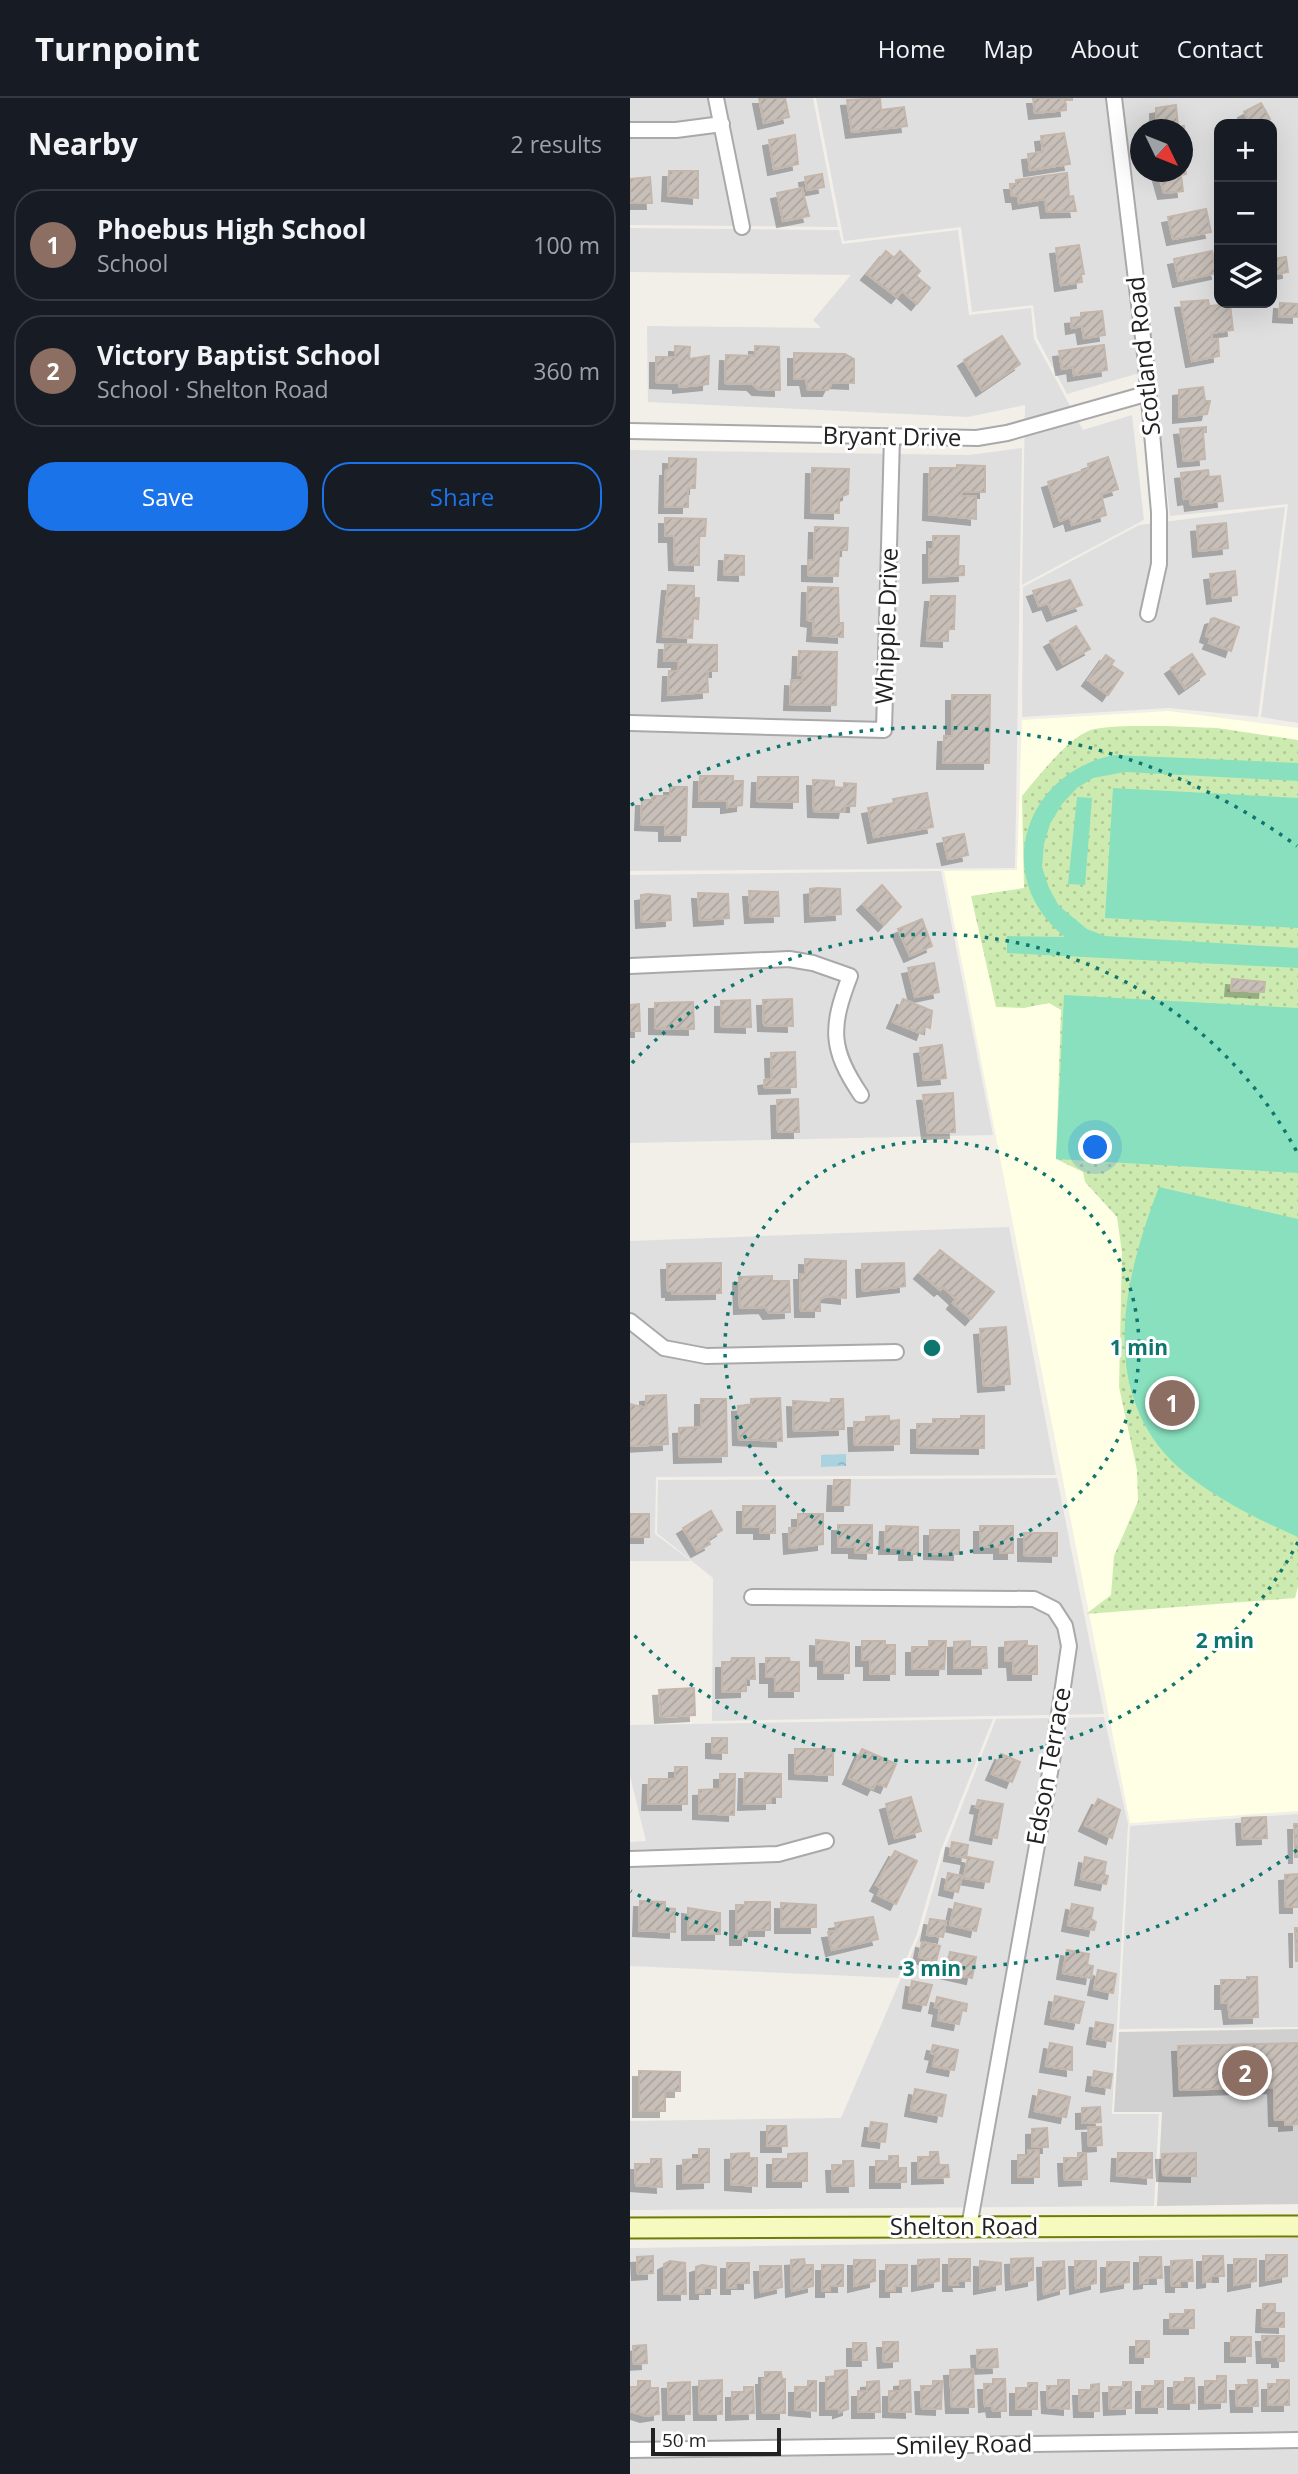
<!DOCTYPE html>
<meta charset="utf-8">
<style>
body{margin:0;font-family:"Open Sans",sans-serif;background:#20242c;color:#f1f3f6}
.controls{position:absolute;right:21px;top:21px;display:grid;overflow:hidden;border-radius:14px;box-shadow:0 7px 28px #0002}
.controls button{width:63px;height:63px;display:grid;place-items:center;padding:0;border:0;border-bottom:2px solid #363941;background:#171b24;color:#f1f3f6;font:35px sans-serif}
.compass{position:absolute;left:500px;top:21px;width:63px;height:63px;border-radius:50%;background:#171b24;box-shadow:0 7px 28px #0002;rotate:133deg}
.scale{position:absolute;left:21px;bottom:18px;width:130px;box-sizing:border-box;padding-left:7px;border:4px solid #222;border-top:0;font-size:19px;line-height:24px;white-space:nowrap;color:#222;-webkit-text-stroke:5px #fff;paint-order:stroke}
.you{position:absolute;left:466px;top:1050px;width:24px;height:24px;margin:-18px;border:5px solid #fff;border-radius:50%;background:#1a73e8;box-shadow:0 0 0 10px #1a73e833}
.badge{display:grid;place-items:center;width:46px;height:46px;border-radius:50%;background:#1a73e8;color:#fff;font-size:23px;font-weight:700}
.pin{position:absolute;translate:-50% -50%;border:4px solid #fff;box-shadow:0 2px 7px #0006}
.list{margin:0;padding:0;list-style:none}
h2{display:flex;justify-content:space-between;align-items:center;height:91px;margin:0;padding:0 28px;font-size:30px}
h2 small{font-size:23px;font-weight:400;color:#9ea1a6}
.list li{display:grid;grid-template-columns:46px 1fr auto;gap:21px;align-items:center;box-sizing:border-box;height:112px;margin:0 14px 14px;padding:0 14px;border:2px solid #363941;border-radius:28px}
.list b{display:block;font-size:26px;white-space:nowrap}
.list p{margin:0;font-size:23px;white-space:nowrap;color:#9ea1a6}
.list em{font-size:23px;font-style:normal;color:#9ea1a6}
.actions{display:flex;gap:14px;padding:21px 28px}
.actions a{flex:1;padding:16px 0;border:2px solid #1a73e8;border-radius:28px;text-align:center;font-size:24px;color:#1a73e8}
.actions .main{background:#1a73e8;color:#fff}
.icon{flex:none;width:38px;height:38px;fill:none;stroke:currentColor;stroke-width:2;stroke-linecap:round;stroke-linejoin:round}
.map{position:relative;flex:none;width:668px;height:2376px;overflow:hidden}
header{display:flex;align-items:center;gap:42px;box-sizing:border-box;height:98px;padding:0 35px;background:#171b24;border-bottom:2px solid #363941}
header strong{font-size:33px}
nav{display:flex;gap:38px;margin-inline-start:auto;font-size:24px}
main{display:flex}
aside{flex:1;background:#171b24}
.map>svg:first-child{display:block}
</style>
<header>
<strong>Turnpoint</strong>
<nav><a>Home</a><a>Map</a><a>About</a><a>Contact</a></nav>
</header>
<main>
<aside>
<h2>Nearby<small>2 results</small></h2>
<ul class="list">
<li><span class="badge" style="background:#8d6e63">1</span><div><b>Phoebus High School</b><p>School</p></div><em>100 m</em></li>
<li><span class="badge" style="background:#8d6e63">2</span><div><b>Victory Baptist School</b><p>School · Shelton Road</p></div><em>360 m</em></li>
</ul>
<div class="actions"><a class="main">Save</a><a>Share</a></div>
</aside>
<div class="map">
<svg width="668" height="2376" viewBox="0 0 668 2376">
<defs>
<pattern id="grass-dots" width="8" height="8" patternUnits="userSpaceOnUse" patternTransform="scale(1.75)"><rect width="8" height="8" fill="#cdebb0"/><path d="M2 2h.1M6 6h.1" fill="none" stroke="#b0c997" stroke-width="1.8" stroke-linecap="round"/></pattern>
<pattern id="water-ripples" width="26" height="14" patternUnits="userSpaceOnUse" patternTransform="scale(1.75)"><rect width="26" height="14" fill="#aad3df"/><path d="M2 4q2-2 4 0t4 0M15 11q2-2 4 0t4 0" fill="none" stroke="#92b5bf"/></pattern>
<pattern id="building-hatch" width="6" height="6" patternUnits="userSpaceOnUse" patternTransform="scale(1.75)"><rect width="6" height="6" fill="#c7bfb8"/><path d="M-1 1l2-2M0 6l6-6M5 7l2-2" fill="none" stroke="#aba49e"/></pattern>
<filter id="shadow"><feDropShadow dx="-6" dy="6" stdDeviation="0" flood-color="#0004"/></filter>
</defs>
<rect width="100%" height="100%" fill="#f2efe9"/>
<path fill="#e0dfdf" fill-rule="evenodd" d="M0,0H183L208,129L0,127Z
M186,0H668V625L631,619L658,406L540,418L523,271L437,296L407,240L403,207L342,214L331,129L214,143ZM589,26H642V205H589ZM510,32H552V74H510Z
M0,130L209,132L212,146L328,132L339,217L401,210L404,241L453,332L502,317L514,422L392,487L395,307L338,319L18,304L17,228L191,230L183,222L221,177L0,174Z
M392,350L385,770L0,773V352L339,357Z
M655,409L628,619L539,610L392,619L393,489L509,427Z
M311,773L363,1037L0,1045V777Z
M379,1129L426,1377L26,1379L25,1436L61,1463H0V1143Z
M427,1380L474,1616L82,1623L83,1480L27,1435L28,1382Z
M474,1619L498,1726L482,2016H529L524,2108L0,2112V2023L211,2020L291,1834L314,1753L366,1621Z
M363,1621L311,1752L287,1836L268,1880L0,1868V1744L16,1743L0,1678V1627Z
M668,1716V1929L489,1931L500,1728Z
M668,2140V2376H0V2150Z"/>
<path fill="#ffffe5" d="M539,613L668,630V1713L500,1725L314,773L387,772L392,622Z"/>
<path fill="#d0d0d0" d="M668,1931V2106L527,2108L532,2014H484L489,1934Z"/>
<path fill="url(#grass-dots)" d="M534,628L587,630L668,642V1488L665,1500L456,1516L481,1497L484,1458L508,1403L507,1372L489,1289L492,1155L487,1119L455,1084L453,1074L426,1061L431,912L419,905L394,910L366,909L341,798L394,790L392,698C407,680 441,636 464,631C486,627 511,628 534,628Z"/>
<path fill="#88e0be" d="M484,657L668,665V683L495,674L463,680L447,690L432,706L420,726L414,746L412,769L419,790L429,808L457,831L475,838L668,850V870L377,855V838L435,839C360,780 394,675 484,657Z
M483,690L668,700V830L475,820Z
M447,699L462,700L455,787L438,786Z
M434,897L668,910V1075L426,1061Z
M529,1089L668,1121V1439C627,1421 582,1399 548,1369C466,1293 494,1180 529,1089Z"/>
<path fill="url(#water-ripples)" d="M216,1356V1368L191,1369V1357Z"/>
<path fill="url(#building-hatch)" stroke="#c4b6ab" stroke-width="2" filter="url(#shadow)" d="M129,0H155L159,19L134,25Z
M250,0L251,12L274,9L277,28L222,34L217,2Z
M403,0H442V2H435L436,12L405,15Z
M631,5L640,21L630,26H621L614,14Z
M546,7L548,29L554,28L555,41L552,32H526V10Z
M434,35L440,66L400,72L398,56L413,54L411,38Z
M165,37L168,66L144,71L139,42Z
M552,69H555L556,76L551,77L553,93L534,95L528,74H552Z
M39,73H68V100L38,97Z
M437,75L439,99L443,98L446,113L417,114L415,101L389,105L388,98H382L380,86H386V82Z
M192,76L194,89L177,92L175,79Z
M20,79L22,105H0V81Z
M172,90L179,118L153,123L147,95Z
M576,111L581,134L543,141L538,119Z
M449,147L454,176H451L452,184L431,187L426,150Z
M256,153L264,160L270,153L290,173L286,178L300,190L287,206L272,193L267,199L237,176Z
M582,153L587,175L549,183L544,161Z
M656,159L658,174L642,177V161Z
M578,202L579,208L600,206L603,232L581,235L582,242L588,241L589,258L562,263L551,204Z
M650,205L668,206V219L649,218Z
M472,213L475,237L454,240L452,228L442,230L441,220L451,219V215Z
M372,238L390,266L352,292L334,262Z
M474,247L477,272L444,277L443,269L432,271L429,253Z
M45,248L60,249L59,261L79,258L78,286L49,289V285L26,284V259H45Z
M125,248L149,249L150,292L128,291L123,286L95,285L96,257L125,258Z
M164,255L215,256L224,261V285L202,284L198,292H178L176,281H164Z
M573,289L575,303H580L577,316L549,319V292Z
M576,329V334H573L575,361L554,363L550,331Z
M478,359L488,391L471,396L476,417L442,427L440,419L430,423L418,384L459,371L458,366Z
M39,360L66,361L65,390H58V409H35L36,372H39Z
M327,367L355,368V394H332V398H346V421L299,416L300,370H327Z
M182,370L219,371L218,396L209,399V415L181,414Z
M578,372L579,379L590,378L593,403L561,407L560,400L554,401L551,375Z
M35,420L76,421L75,438H69V467L45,466L44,438H35Z
M596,425L598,450L569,453L567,428Z
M185,429L218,430L217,452H209L208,478L178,477V462H184Z
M303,438H329L328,468H334V477L299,479V451H303Z
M95,457L114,458V477L94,476Z
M605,473L607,497L583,500L580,476Z
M440,482L452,507L423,517L418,505L409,508L403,493Z
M38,487L64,488V500H69L68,521L63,520L62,540L33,538Z
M178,489L208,490L209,525H213V539L183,537L184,523L177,522Z
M301,498H325L324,531H318V543L297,542Z
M584,520L609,529L601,553L579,545L581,540L576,538L581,521Z
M446,528L460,551L433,566L420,543Z
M35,546L87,547V573H77L78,594L38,597L39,573H48V563H34Z
M169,553L207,554L206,607L160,606L161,582L172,583L173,577H168Z
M562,556L575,576L555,590L541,570Z
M476,557L484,563L481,567L493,575L478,597L458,582Z
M322,597H360L359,665H313L314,638H322Z
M70,678H103V683H113L112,707L97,709V703H69Z
M128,679H168V704L127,703Z
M183,682L204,683V689L214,690V685L226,686L225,708H215L214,714L184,713Z
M40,689H57L56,737H35V727L11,726L12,702H22V698H40Z
M297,695L303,729L244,739L238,710L264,705L263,701Z
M334,736L338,757L318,761L313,740Z
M252,787L271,809L254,827L233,806Z
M188,790L210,791L211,816L181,818L180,791Z
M119,793L148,794L149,818L121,819Z
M68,795L98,796L99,820L70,822Z
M18,796L40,798L41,822L12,824L11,797Z
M292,821L302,848L280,858L268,831Z
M304,865L309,894L285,899L278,870Z
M602,881L635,884L634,894L601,892Z
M162,901L163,928L134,927L133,902Z
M273,901L302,913L300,930L295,928L292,936L263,924Z
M120,902L121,929L91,928V903Z
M63,904L64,931L25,930V905Z
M9,906L10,933H3L0,931V907Z
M312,947L316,980L294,982L290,950Z
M165,954L166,989L135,990L134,982L142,981L141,955Z
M323,995L325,1034L298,1035L293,997Z
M168,1001L169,1034H148L147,1002Z
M310,1152L364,1194L341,1221L323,1205L326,1201L313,1189L310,1192L290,1175Z
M175,1161L216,1163V1200L196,1198L190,1201V1213H171L170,1176H175Z
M91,1165V1195L42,1196V1193H38L37,1166Z
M274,1165L275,1188L233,1193L232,1166Z
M142,1178V1183H159L160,1214L139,1215L135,1209L110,1210L109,1179Z
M376,1229L380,1286L354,1288L350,1231Z
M36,1297L38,1346L0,1348V1306L16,1310V1298Z
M150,1300L152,1343L109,1341L108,1308L121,1307V1301Z
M71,1301H96L97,1358L50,1359L49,1330L71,1329Z
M201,1301H213L214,1331L164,1333L163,1303L201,1305Z
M259,1318V1323L269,1322V1346L225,1347L224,1324H236V1319Z
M331,1318H354V1350L287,1349V1326H303V1321H331Z
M204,1382H220L219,1407H203Z
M113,1408H145V1435H130V1429H113Z
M81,1413L92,1432L78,1441L80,1446L67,1453L53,1430Z
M0,1416H19V1439H0Z
M168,1416H193V1446L160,1450L159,1430H168Z
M208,1427H242V1455L225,1454V1449H208Z
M256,1428L288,1429V1456H275V1450H255Z
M350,1428H383V1455H370V1449H350Z
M300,1432H329V1456L300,1455Z
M394,1435H427V1458L394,1457Z
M186,1542L219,1545V1575H194V1562H186Z
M232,1543H255V1547H265V1576H240V1562H232Z
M299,1543H316L314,1571H282V1549H299Z
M340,1543V1549H356L357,1570H324V1544Z
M397,1543V1548H407V1576H384L383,1563H375V1544Z
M102,1560H124L125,1581H116V1593L92,1594V1564H101Z
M136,1560H159L160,1564H169V1593H145V1579H136Z
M64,1590L65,1617L31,1619L29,1592Z
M82,1640H97V1655L82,1654Z
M165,1651H203V1677L165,1675Z
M232,1651L266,1666L256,1689L246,1685L243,1691L219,1680Z
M371,1656L390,1664L382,1684L362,1676Z
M45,1669H57V1706H18L19,1681H45Z
M115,1675L151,1676V1699H141V1705L114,1706Z
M90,1676H105L104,1717L69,1715V1692L90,1691Z
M281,1699L291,1733L265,1740L256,1706Z
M468,1701L490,1712L482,1740L455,1727Z
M348,1702L373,1706L367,1740L346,1736L351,1710L346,1709Z
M636,1719L637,1740L613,1741L612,1720Z
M664,1726H668V1759H665Z
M322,1744L338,1747L336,1760L320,1757Z
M265,1753L287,1763L266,1806L248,1797L251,1790L246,1787Z
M338,1759L363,1764L359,1784L334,1780Z
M455,1759L476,1764L474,1777L478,1778L476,1786L451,1781Z
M318,1775L332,1778L328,1794L315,1791Z
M668,1776V1809H656L655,1777Z
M10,1803L35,1804V1810L45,1811V1834L9,1832Z
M115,1804H140V1832H117V1841H106V1807H115Z
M151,1805L186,1807V1829H151Z
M325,1805L351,1811L346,1833L320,1827Z
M442,1806L463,1810L461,1821L466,1824L464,1832L438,1827Z
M58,1810L90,1815V1836H58Z
M243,1819L248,1841L202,1852L198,1834L207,1833L205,1825Z
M300,1821L316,1823L313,1839L297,1837Z
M665,1830H668V1863H666Z
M292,1844L310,1848L306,1863L289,1859Z
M437,1852L459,1856L457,1867L463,1868L461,1880L433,1875Z
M320,1854L346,1859L342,1880L315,1874Z
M468,1872L486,1876L483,1895L464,1891Z
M617,1879H627L628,1919L600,1920L598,1905H591V1882H617Z
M282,1883L302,1887L296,1907L279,1904Z
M425,1898L454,1904L449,1925L421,1920Z
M307,1899L337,1906L336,1913L332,1912L329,1926L308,1922L310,1910L305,1909Z
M466,1924L483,1927L481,1943L463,1940Z
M420,1945L442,1949V1972L416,1968Z
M668,1945V2026L655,2027V2022H645L644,1989L550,1992L548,1948Z
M303,1947L328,1952L324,1972L303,1968L306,1956L301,1955Z
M9,1973L50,1974V1993H35V2013H9Z
M464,1973L482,1976L480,1990L462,1987Z
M285,1991L316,1997L312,2018L281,2012Z
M409,1992L440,1999L436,2019L405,2013Z
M470,2009L471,2024L452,2025V2010Z
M241,2024L257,2026L255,2044L238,2042Z
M137,2028H156L157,2048H137Z
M458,2029H471L472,2047L459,2048Z
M417,2030L418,2049H402V2031Z
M69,2051H79V2084L53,2085V2062L69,2061Z
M398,2052H409V2079H388V2057H398Z
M300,2054H308L309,2067H318L319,2079L288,2080V2059H300Z
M119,2055V2060H127V2088L101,2086V2056Z
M177,2055V2083H143V2061H158V2056Z
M448,2055H456L457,2081L435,2082L434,2060H448Z
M488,2055H522V2080L487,2077Z
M566,2055V2078L533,2077L532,2056Z
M259,2058H268V2070H276V2084H246V2063H259Z
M21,2061H31L32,2089L6,2087L5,2066H21Z
M213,2063H223L224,2088H203L202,2067H213Z
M636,2157H657V2178L636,2182Z
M23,2158V2175L8,2176L7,2159Z
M573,2158H593L594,2178H581V2183L573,2184Z
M510,2159H531L532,2180H518V2184L510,2185Z
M403,2160V2182L382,2186L381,2161Z
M174,2161L175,2167H183V2188L162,2193L161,2162Z
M309,2161V2183L288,2187V2162Z
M319,2161H340V2183H327L328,2187H319Z
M604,2161H626V2183L604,2187Z
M224,2162H245V2183L224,2188Z
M562,2162L563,2183H550V2188H542L541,2163Z
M40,2163L55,2165L56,2196H34V2166Z
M350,2163L371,2165V2186L350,2190Z
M434,2163L435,2190L414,2196L413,2164Z
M445,2163H466V2185L446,2190Z
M477,2164H499V2184L477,2188Z
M97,2165H119V2185H106V2190H97Z
M72,2167L86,2169V2190H74V2195H66V2169Z
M192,2167H213V2188H200V2193H192Z
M256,2167H277V2188H265V2193H256Z
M130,2168H151L152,2189L131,2194Z
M633,2206H645V2215H654V2229L632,2228Z
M555,2212H564V2230H540V2216H555Z
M632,2238H654V2263H648V2259H633Z
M601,2239H621V2258H601Z
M506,2243H519V2259H506Z
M253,2244H268V2263L254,2264Z
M223,2245H236L237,2262H223Z
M16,2247L17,2265L4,2266L3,2248Z
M367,2251L368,2269L348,2270L347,2252Z
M343,2271L344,2309H322L320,2272Z
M217,2272L218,2311L209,2314V2311H196V2279H205V2273Z
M135,2274H151L152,2281H155V2315H133L132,2281H135Z
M587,2278H596V2304L575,2305V2283H587Z
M555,2280H564L565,2305H544V2284H555Z
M363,2281H375L376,2313H363L362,2307L355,2308L354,2286H363Z
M92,2282V2316H70L69,2283Z
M280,2282L281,2314L259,2313V2293H270V2283Z
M428,2282H439V2311L418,2309L417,2288H428Z
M618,2282H627L628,2308H607L606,2287H619Z
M647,2282H659V2307H638V2286H647Z
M8,2283H20V2290H28L29,2316L16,2318L0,2313V2289H8Z
M178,2283H186V2313L165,2311V2289H178Z
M249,2283L250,2314H228V2293H237V2284Z
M303,2283H312L311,2311L292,2310L291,2288H303Z
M525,2283H533V2309H512V2288H525Z
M60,2284V2316H39L38,2285Z
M493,2284H501V2310L480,2311L479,2289H493Z
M398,2285H407V2311H386V2290H398Z
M469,2286V2313H450L449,2292H461V2287Z
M114,2289H123L124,2315L102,2316V2294H114Z"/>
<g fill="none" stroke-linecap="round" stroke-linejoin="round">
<g stroke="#a9a9a9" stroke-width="18">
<path id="street" d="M86,0L112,129
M484,0L515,256L529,414V466L518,516
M0,32H46L92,26
M0,333L347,340L377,335L519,295
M0,625L254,632L262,339
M0,868L159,861L183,865L220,878C200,930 200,951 231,997
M0,1223L34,1250L76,1258L266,1254
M122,1499L404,1501L424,1511L435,1528L439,1548L422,1663L339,2129
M0,1761L148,1756L196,1743
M0,2352L668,2342"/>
</g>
<g stroke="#707d05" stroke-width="23">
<path id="secondary" d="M0,2130L668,2128"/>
</g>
<use href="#street" stroke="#fff" stroke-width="14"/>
<use href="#secondary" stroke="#f7fabf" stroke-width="19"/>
</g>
<g fill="none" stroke="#0f766e" stroke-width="3.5" stroke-dasharray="3.5 7">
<circle cx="302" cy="1250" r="207"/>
<path d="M668 1444A414 414 0 0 1 2 1535M2 965A414 414 0 0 1 668 1056"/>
<path d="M667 1752A621 621 0 0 1 1 1793M1 707A621 621 0 0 1 667 748"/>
</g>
<g text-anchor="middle" stroke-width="6" stroke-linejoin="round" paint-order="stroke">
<g font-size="24" fill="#222" stroke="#fff">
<text transform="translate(514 258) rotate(-96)" y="8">Scotland Road</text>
<text transform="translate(262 339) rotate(1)" y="8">Bryant Drive</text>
<text transform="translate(257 528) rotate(-88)" y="8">Whipple Drive</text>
<text transform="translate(419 1668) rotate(-80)" y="8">Edson Terrace</text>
<text x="334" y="2137">Shelton Road</text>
<text transform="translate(334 2347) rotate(-1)" y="8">Smiley Road</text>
</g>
</g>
<circle cx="302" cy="1250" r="10" fill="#0f766e" stroke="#fff" stroke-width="3.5"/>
<g font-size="21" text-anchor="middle" font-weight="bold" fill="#0f766e" stroke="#fff" stroke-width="6" stroke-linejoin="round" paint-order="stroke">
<text x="509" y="1257">1 min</text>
<text x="595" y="1550">2 min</text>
<text x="302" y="1878">3 min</text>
</g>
</svg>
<div class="controls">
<button>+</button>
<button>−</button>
<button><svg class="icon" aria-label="layers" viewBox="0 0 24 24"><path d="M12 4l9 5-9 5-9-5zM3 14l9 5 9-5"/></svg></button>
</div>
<svg class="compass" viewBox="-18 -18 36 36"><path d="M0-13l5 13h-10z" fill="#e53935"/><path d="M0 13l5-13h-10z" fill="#9ea1a6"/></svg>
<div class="scale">50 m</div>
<div class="you"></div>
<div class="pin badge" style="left:542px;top:1305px;background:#8d6e63">1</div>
<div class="pin badge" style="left:615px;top:1975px;background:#8d6e63">2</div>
</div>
</main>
